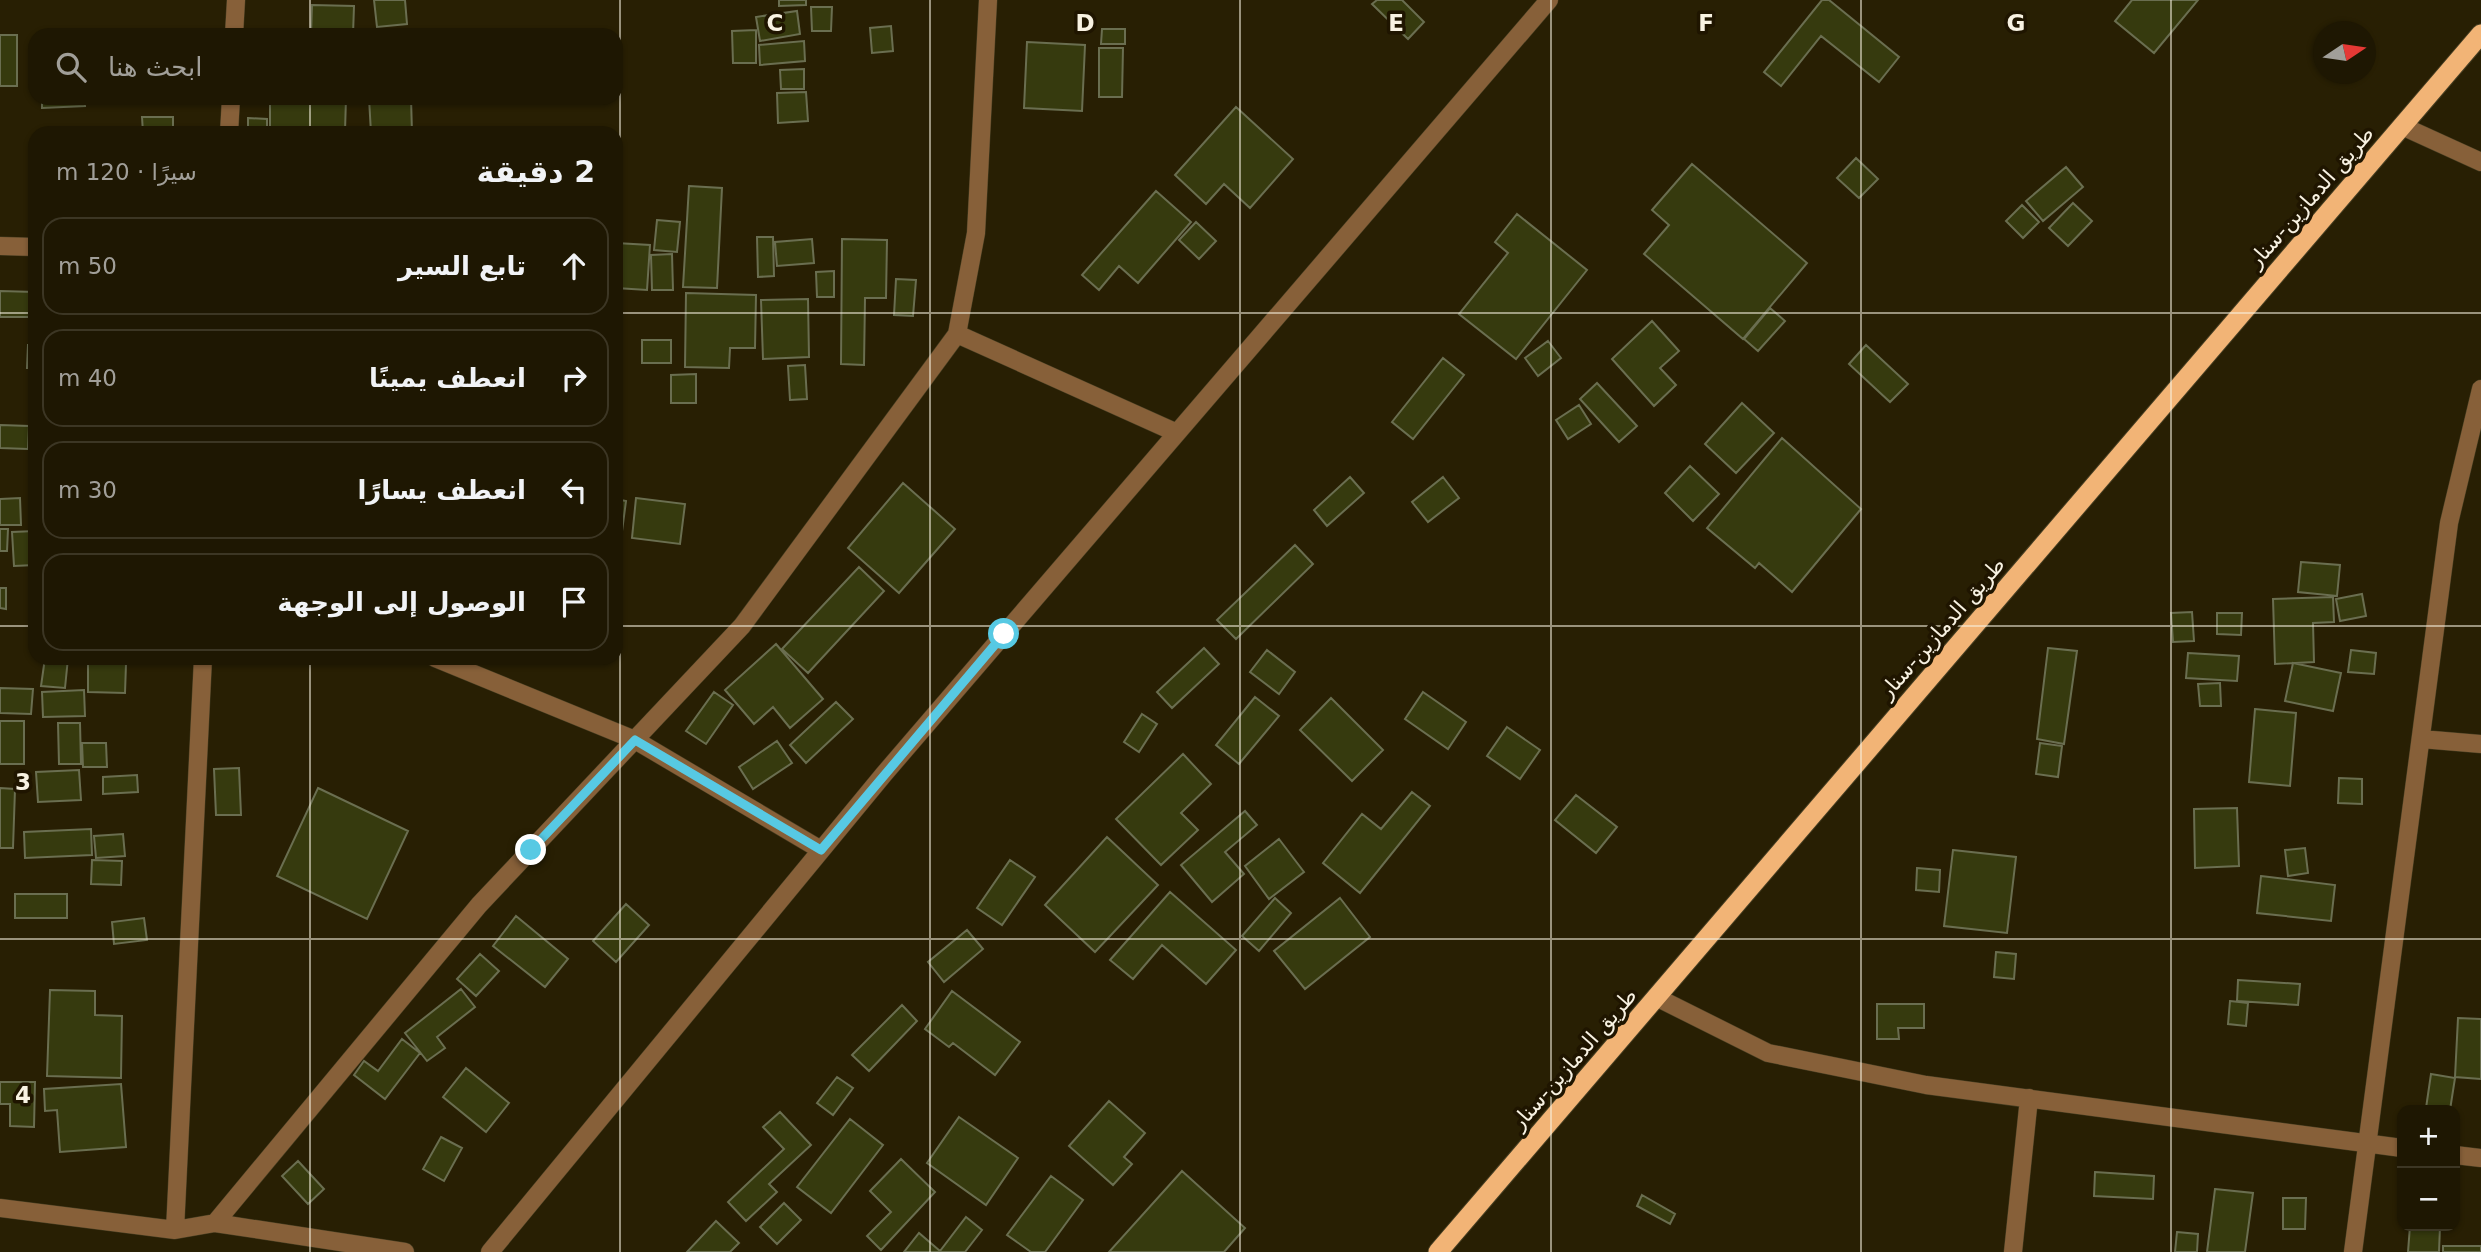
<!DOCTYPE html>
<html lang="ar">
<meta charset="utf-8">
<style>
body{margin:0;font-family:"DejaVu Sans","Noto Sans Arabic",sans-serif;background:#2b2411;color:#f1f3f6;direction:rtl}
.controls{position:absolute;right:21px;bottom:21px;display:grid;overflow:hidden;border-radius:14px;box-shadow:0 2px 5px #0004}
.controls button{width:63px;height:63px;display:grid;place-items:center;padding:0;border:0;border-bottom:2px solid #3c3624;background:#1e1702;color:#f1f3f6;font:35px sans-serif}
.compass{position:absolute;left:2313px;top:21px;width:63px;height:63px;border-radius:50%;background:#1e1702;box-shadow:0 2px 5px #0004;rotate:77deg}
.stop{position:absolute;width:21px;height:21px;margin:-16px;border:5px solid #57c9e3;border-radius:50%;background:#fff}
.stop.end{background:#57c9e3;border-color:#fff;box-shadow:0 2px 7px #0008}
.list{margin:0;padding:0;list-style:none}
h2{display:flex;justify-content:space-between;align-items:center;height:91px;margin:0;padding:0 28px;font-size:30px}
h2 small{font-size:23px;font-weight:400;color:#a19f99}
.list li{display:grid;grid-template-columns:46px 1fr auto;gap:21px;align-items:center;box-sizing:border-box;height:98px;margin:0 14px 14px;padding:0 14px;border:2px solid #3c3624;border-radius:21px}
.list b{display:block;font-size:26px;white-space:nowrap}
.list em{font-size:23px;font-style:normal;color:#a19f99}
.icon{flex:none;width:38px;height:38px;fill:none;stroke:currentColor;stroke-width:2;stroke-linecap:round;stroke-linejoin:round}
.map{position:relative;flex:none;width:2481px;height:1252px;overflow:hidden;direction:ltr}
.search{position:absolute;background:#1e1702;box-shadow:0 2px 5px #0004;left:28px;top:28px;width:595px;height:77px;display:flex;align-items:center;gap:18px;box-sizing:border-box;padding:0 24px;border-radius:21px;color:#a19f99;font-size:26px}
.panel{position:absolute;background:#1e1702;box-shadow:0 2px 5px #0004;left:28px;top:126px;width:595px;height:539px;border-radius:21px;direction:rtl}
.map>svg:first-child{display:block}
</style>
<div class="map">
<svg width="2481" height="1252" viewBox="0 0 2481 1252">
<rect width="100%" height="100%" fill="#281f03"/>
<path fill="#363a0e" stroke="#6a6e50" stroke-width="2" d="M374,0H405L407,24L377,27Z
M779,0H806V5L779,6Z
M1377,0H1402L1424,22L1408,39L1372,4Z
M1822,0H1829L1899,57L1879,82L1821,36L1781,86L1764,72Z
M2132,0H2198L2154,53L2115,21Z
M312,5L354,6L353,35H311Z
M811,7H832L831,31H812Z
M797,11L800,34L760,41L756,17Z
M891,26L893,51L872,53L870,28Z
M1102,29H1125V44H1101Z
M756,30V63H733L732,31Z
M0,35H17V86H0Z
M804,41L805,61L760,65L759,45Z
M1027,42L1085,45L1082,111L1024,108Z
M1099,48H1123L1122,97H1099Z
M804,69V89H781L780,70Z
M806,92L808,121L778,123L777,93Z
M42,98H84L85,106L42,108Z
M270,98H346L345,131L270,129Z
M369,98H411L412,133H371Z
M1236,107L1293,159L1250,208L1224,184L1206,204L1175,175Z
M142,117H173V133H143Z
M248,118L267,119V133H248Z
M1856,158L1878,179L1859,198L1837,178Z
M1692,164L1807,263L1743,339L1644,254L1669,225L1652,210Z
M2066,167L2083,187L2043,221L2026,201Z
M689,186L722,188L717,288L683,287Z
M1156,191L1191,222L1138,283L1119,266L1099,290L1082,275Z
M2073,203L2092,221L2068,246L2049,228Z
M2022,205L2039,222L2023,238L2006,221Z
M1517,214L1587,270L1516,359L1459,314L1508,253L1495,242Z
M657,220L680,222L677,252L654,250Z
M1196,222L1216,241L1199,259L1179,240Z
M757,237H773L774,276L758,277Z
M812,239L814,263L777,266L775,242Z
M842,239L887,240L886,298H865L864,365L841,364Z
M616,243L650,245L647,290L616,288Z
M672,254L673,290H652L651,255Z
M834,271V297H817L816,272Z
M896,279L916,280L913,316L894,315Z
M0,291L35,292V317H0Z
M686,293L756,295L755,348H730L729,368L685,367Z
M808,299L809,357L763,359L761,300Z
M1770,308L1785,321L1758,351L1744,339Z
M1652,321L1679,351L1660,368L1676,385L1654,406L1612,359Z
M642,340H671V363H642Z
M1548,341L1561,358L1538,376L1525,358Z
M28,345H35V368H27Z
M1866,345L1908,384L1890,402L1849,364Z
M1443,358L1464,375L1413,439L1392,422Z
M805,365L807,399L790,400L788,366Z
M696,374V403H671V375Z
M1597,383L1637,426L1619,442L1580,399Z
M1742,403L1774,433L1736,473L1705,444Z
M1579,405L1591,424L1568,439L1556,420Z
M0,425L29,426L28,449L0,448Z
M1782,438L1861,509L1792,592L1759,563L1755,568L1707,528Z
M1690,466L1719,494L1693,521L1665,493Z
M1350,477L1364,493L1327,526L1314,510Z
M1443,477L1459,498L1428,522L1412,502Z
M903,483L955,529L899,593L848,548Z
M20,498L21,525H0V499Z
M636,498L685,504L680,544L632,538Z
M616,499L626,501L617,569L616,568Z
M0,529H8L7,551H0Z
M35,531V565L14,566L12,532Z
M1295,545L1313,564L1236,639L1217,620Z
M2301,562L2340,565L2337,596L2298,592Z
M859,567L884,591L808,673L782,649Z
M0,588H6V609L0,608Z
M2362,594L2366,616L2340,621L2336,599Z
M2333,597L2334,622L2313,623L2314,662L2275,664L2273,599Z
M2192,612L2194,641L2173,642L2171,613Z
M2217,613H2242L2241,635L2217,634Z
M776,644L823,699L790,728L773,707L754,724L725,690Z
M1204,648L1219,664L1172,708L1157,692Z
M2048,648L2077,651L2064,744L2037,739Z
M1267,650L1295,672L1279,694L1250,672Z
M2351,650L2376,653L2374,674L2348,672Z
M2188,653L2239,656L2237,681L2186,678Z
M45,658H68L65,688L41,686Z
M88,663L126,664L125,693L88,692Z
M2293,663L2341,673L2333,711L2285,701Z
M2220,683L2221,706H2200L2198,684Z
M0,688L33,689L31,714L0,713Z
M84,690L85,716L43,717L42,692Z
M714,692L733,705L706,744L686,731Z
M1423,692L1466,722L1448,749L1405,719Z
M1255,697L1279,716L1239,764L1216,745Z
M1331,698L1383,750L1352,781L1300,730Z
M836,702L853,719L806,763L790,745Z
M2255,709L2296,713L2290,786L2249,782Z
M1142,714L1157,724L1139,752L1124,742Z
M0,721H24V764H0Z
M58,723H80L81,764H59Z
M1507,727L1540,750L1520,779L1487,756Z
M777,741L792,763L753,789L739,767Z
M82,743H106L107,767H83Z
M2040,743L2062,746L2058,777L2036,774Z
M1183,754L1211,784L1181,813L1198,830L1161,865L1116,819Z
M239,768L241,815H216L214,769Z
M79,770L81,800L38,802L36,772Z
M137,775L138,792L103,794V777Z
M2339,778L2362,779V804L2338,803Z
M0,788L15,789L13,848H0Z
M318,788L408,831L367,919L277,876Z
M1412,792L1430,806L1360,893L1323,863L1362,814L1381,829Z
M1576,795L1617,827L1596,853L1555,820Z
M2237,808L2239,866L2195,868L2194,809Z
M1245,811L1257,825L1225,852L1244,874L1212,902L1181,865Z
M91,829L92,855L25,858L24,832Z
M123,834L125,856L96,858L94,836Z
M1107,837L1158,885L1095,952L1045,905Z
M1279,839L1304,872L1269,899L1245,866Z
M2305,848L2308,873L2288,876L2285,850Z
M1953,850L2016,857L2007,933L1944,926Z
M92,860L122,861L121,885L91,884Z
M1010,860L1035,877L1002,925L977,908Z
M1917,868L1940,870L1939,892L1916,890Z
M2261,876L2335,885L2331,921L2257,913Z
M1170,892L1236,950L1206,984L1162,945L1133,979L1110,960Z
M15,894H67V918H15Z
M1275,898L1291,913L1259,951L1242,936Z
M1340,898L1370,937L1305,989L1274,951Z
M626,904L649,925L616,962L593,941Z
M516,916L568,959L545,987L493,946Z
M144,918L147,940L114,944L112,922Z
M967,930L983,949L944,982L928,962Z
M1996,952L2016,954L2014,979L1994,977Z
M480,954L499,971L476,996L457,979Z
M2238,980L2300,984L2298,1005L2237,1001Z
M461,989L475,1007L437,1037L445,1048L427,1061L405,1033Z
M50,990L95,991V1015L122,1016L121,1078L47,1076Z
M952,991L1020,1042L995,1075L953,1043L949,1047L925,1029Z
M2230,1001L2248,1003L2246,1026L2228,1024Z
M1877,1004H1924V1028H1898L1899,1039H1877Z
M902,1005L917,1021L869,1071L852,1055Z
M2458,1018L2481,1019V1079L2455,1077Z
M402,1039L420,1053L385,1099L354,1075L364,1061L378,1071Z
M466,1068L509,1103L486,1132L443,1097Z
M2431,1074L2455,1078L2450,1110L2426,1108Z
M837,1077L853,1088L833,1115L817,1103Z
M0,1082H35L34,1127L10,1126V1104H0Z
M121,1084L126,1147L60,1152L57,1110L45,1111L44,1089Z
M1109,1101L1145,1133L1124,1157L1132,1164L1113,1185L1069,1146Z
M780,1112L811,1145L769,1184L777,1192L746,1221L728,1202L784,1149L763,1127Z
M959,1117L1018,1158L986,1205L927,1163Z
M850,1119L883,1145L831,1213L797,1187Z
M441,1137L462,1148L444,1181L423,1169Z
M901,1159L935,1192L881,1250L867,1236L891,1212L870,1191Z
M298,1161L324,1189L308,1204L282,1176Z
M1182,1171L1245,1228L1224,1252H1109Z
M2095,1172L2154,1176L2153,1199L2094,1196Z
M1051,1176L1083,1200L1045,1252H1031L1007,1235Z
M2215,1189L2253,1193L2245,1252H2207Z
M1642,1195L1675,1214L1670,1224L1637,1206Z
M2283,1198H2306L2305,1229H2283Z
M784,1203L801,1220L777,1244L760,1227Z
M966,1217L982,1230L965,1252H904L919,1233L940,1251Z
M716,1221L739,1243L730,1252H687Z
M2410,1226H2440L2439,1252H2408Z
M2177,1232L2198,1234L2197,1252H2175Z
M2443,1246H2481V1252H2443Z"/>
<g fill="none" stroke-linecap="round" stroke-linejoin="round">
<g stroke="#453d22" stroke-width="19">
<path id="minor" d="M234,35L236,0
M2402,126L2481,162
M229,133L231,98
M0,246L35,247
M957,334L1177,433
M435,658L635,740L821,850
M2421,739L2481,744
M1656,997L1768,1053L1926,1085L2402,1148
M2455,1155L2481,1158
M0,1208L175,1230L215,1223L405,1252
M215,1223L479,905L742,626L957,334L976,233L988,0
M175,1230L203,658
M490,1252L884,774L1549,0
M2013,1252L2029,1098
M2353,1252L2449,523L2481,389"/>
</g>
<g stroke="#453d22" stroke-width="21">
<path id="trunk" d="M1438,1252L2481,34"/>
</g>
<use href="#minor" stroke="#876039" stroke-width="18"/>
<use href="#trunk" stroke="#f2b476" stroke-width="19"/>
</g>
<g fill="none" stroke-linecap="round" stroke-linejoin="round">
<path stroke="#57c9e3" stroke-width="9" d="M531,850L635,740L821,850L1004,634"/>
</g>
<path fill="none" stroke="#f8f2e2" stroke-width="2" stroke-opacity="0.55" d="M310,0V35M620,0V1252M930,0V1252M1240,0V1252M1551,0V1252M1861,0V1252M2171,0V1252M310,98V133M0,313H35M616,313H2481M0,626H35M616,626H2481M310,658V1252M0,939H2481"/>
<g text-anchor="middle" stroke-width="7" stroke-linejoin="round" paint-order="stroke">
<g font-size="21" fill="#f8f2e2" stroke="#1f1500">
<text transform="translate(2311 197) rotate(-49)" y="7">طريق الدمازين-سنار</text>
<text transform="translate(1942 628) rotate(-49)" y="7">طريق الدمازين-سنار</text>
<text transform="translate(1574 1059) rotate(-49)" y="7">طريق الدمازين-سنار</text>
</g>
</g>
<g font-size="23" text-anchor="middle" font-weight="bold" fill="#f8f2e2" stroke="#1f1500" stroke-width="7" stroke-linejoin="round" paint-order="stroke">
<text x="775" y="31">C</text>
<text x="1085" y="31">D</text>
<text x="1396" y="31">E</text>
<text x="1706" y="31">F</text>
<text x="2016" y="31">G</text>
<text x="23" y="790">3</text>
<text x="23" y="1103">4</text>
</g>
</svg>
<div class="controls">
<button>+</button>
<button>−</button>
</div>
<svg class="compass" viewBox="-18 -18 36 36"><path d="M0-13l5 13h-10z" fill="#e53935"/><path d="M0 13l5-13h-10z" fill="#a19f99"/></svg>
<div class="stop" style="left:1004px;top:634px"></div>
<div class="stop end" style="left:531px;top:850px"></div>
<div class="search"><svg class="icon" aria-label="search" viewBox="0 0 24 24"><circle cx="10" cy="10" r="6"/><path d="M15 15l6 6"/></svg>ابحث هنا</div>
<section class="panel">
<h2>2 دقيقة<small>سيرًا · 120 m</small></h2>
<ul class="list">
<li><svg class="icon" aria-label="ahead" viewBox="0 0 24 24"><path d="M12 20V5M6 11l6-6 6 6"/></svg><div><b>تابع السير</b></div><em>50 m</em></li>
<li><svg class="icon" aria-label="right" viewBox="0 0 24 24"><path d="M7 20v-9h11M14 6l5 5-5 5"/></svg><div><b>انعطف يمينًا</b></div><em>40 m</em></li>
<li><svg class="icon" aria-label="left" viewBox="0 0 24 24"><path d="M17 20v-9H6M10 6l-5 5 5 5"/></svg><div><b>انعطف يسارًا</b></div><em>30 m</em></li>
<li><svg class="icon" aria-label="arrive" viewBox="0 0 24 24"><path d="M6 21V4h12l-3 4 3 4H6"/></svg><div><b>الوصول إلى الوجهة</b></div></li>
</ul>
</section>
</div>
